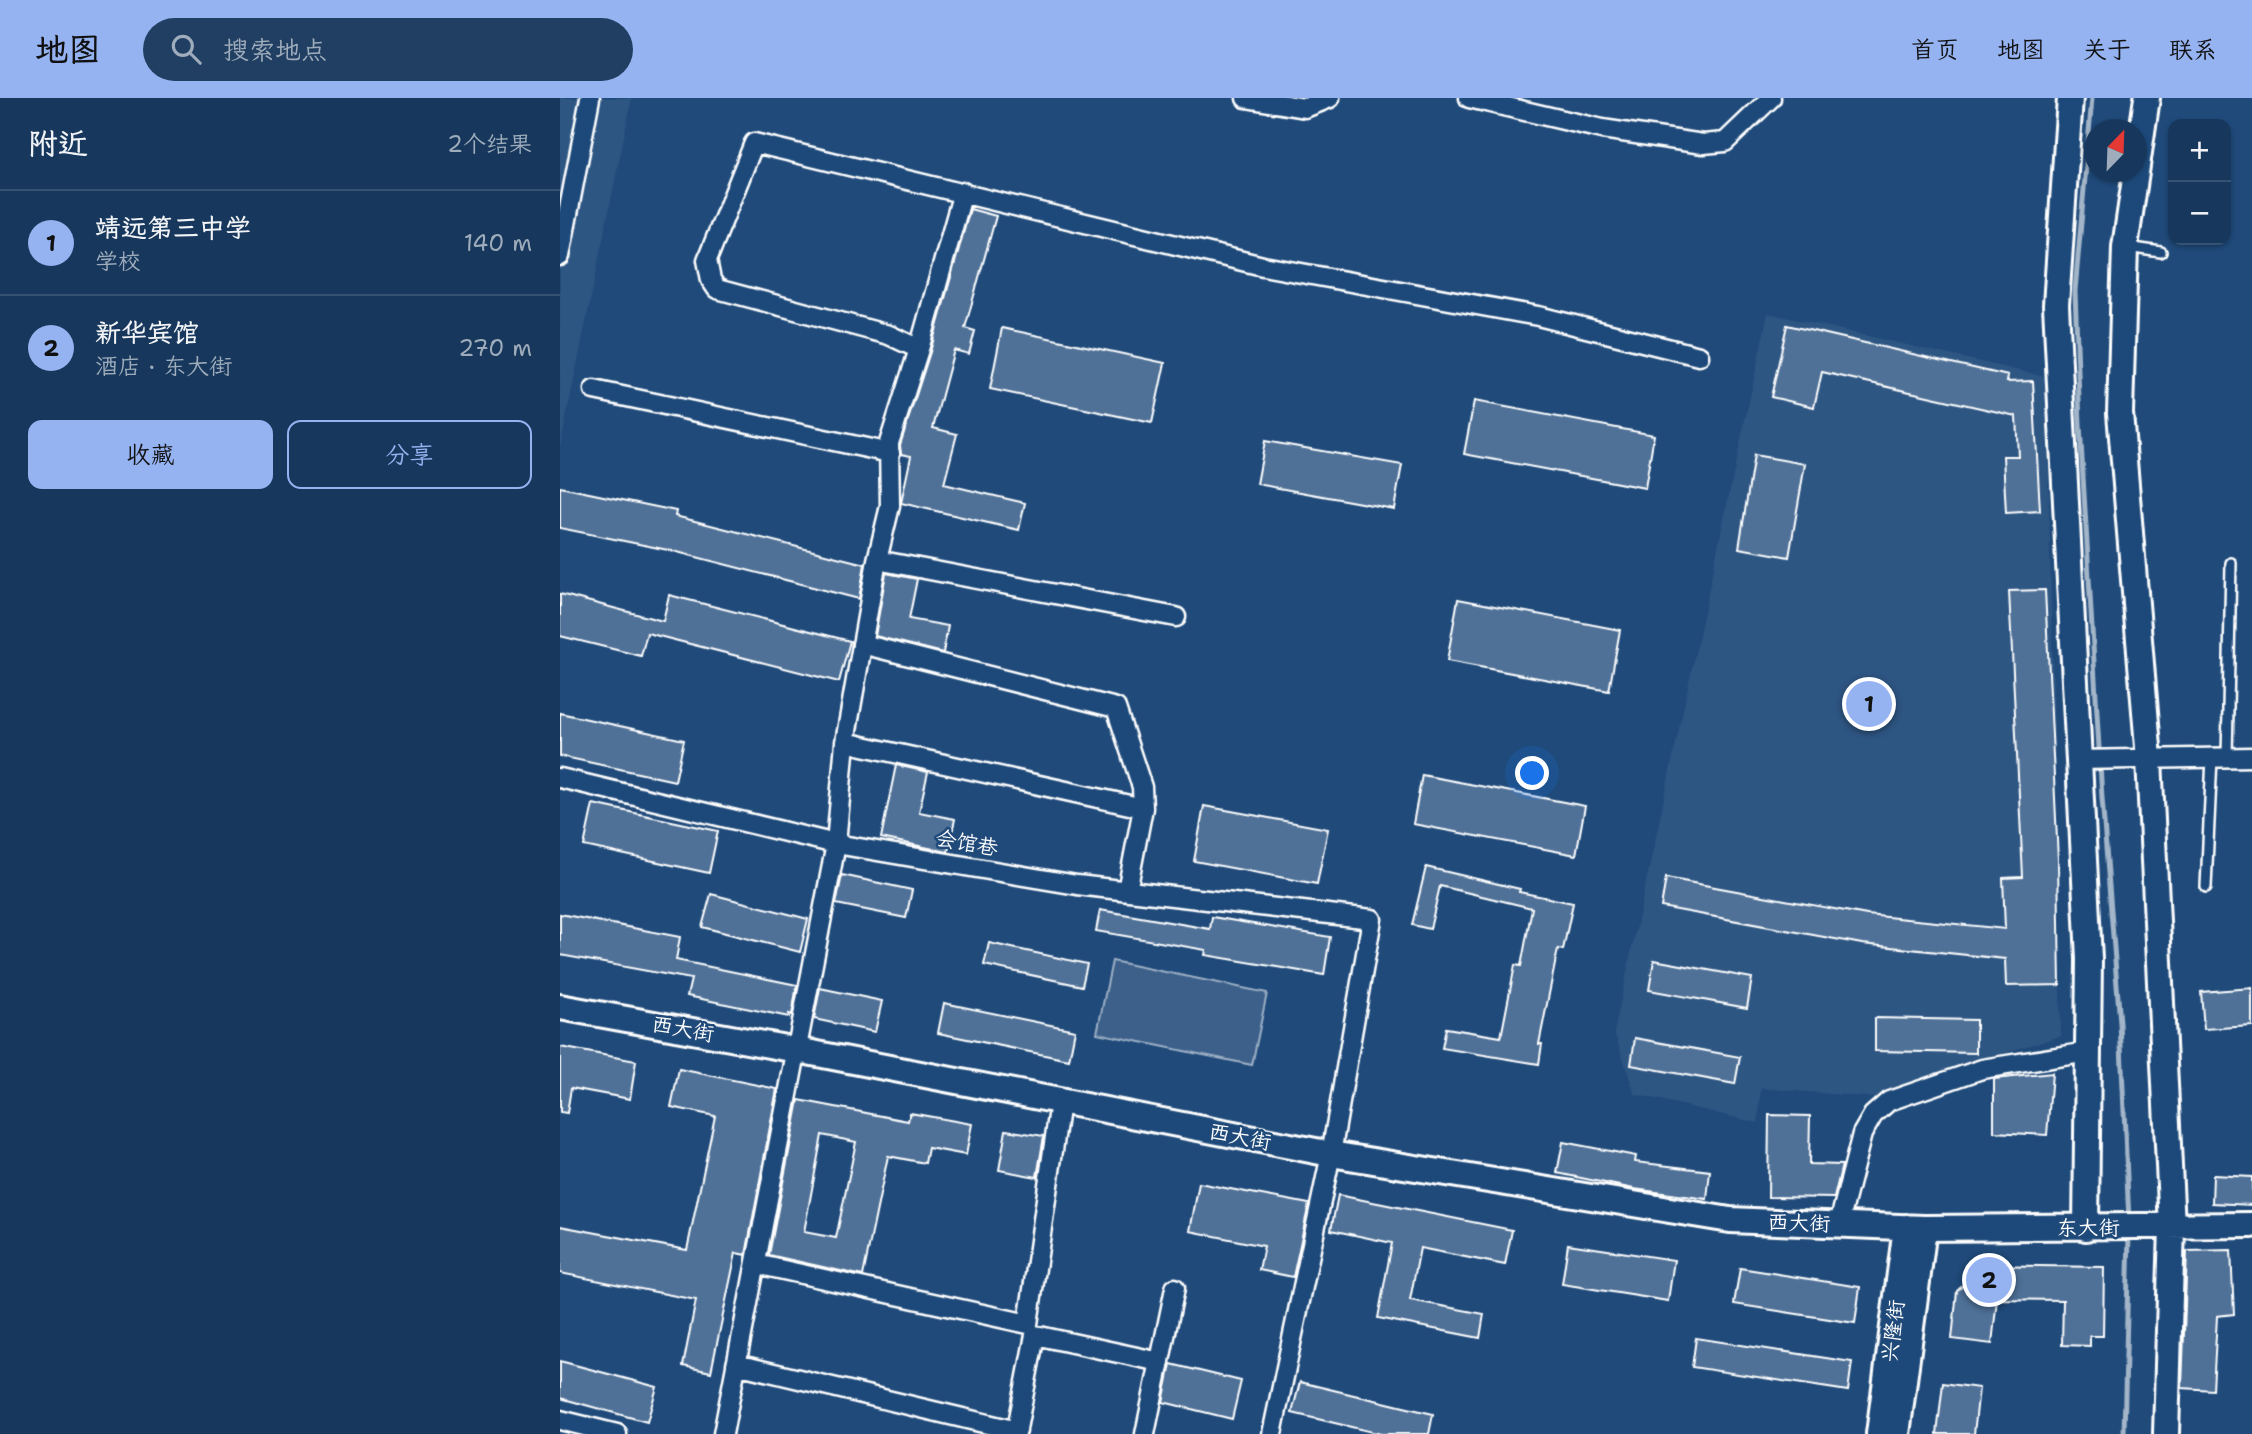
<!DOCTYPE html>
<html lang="zh">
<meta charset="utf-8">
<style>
body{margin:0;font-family:"Shantell Sans","LXGW WenKai TC",sans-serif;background:#203f62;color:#f1f3f6}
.controls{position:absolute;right:21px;top:21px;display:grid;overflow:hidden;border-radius:14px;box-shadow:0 2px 5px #0004}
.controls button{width:63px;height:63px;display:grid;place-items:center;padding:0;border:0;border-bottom:2px solid #365272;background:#17385c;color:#f1f3f6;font:35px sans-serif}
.compass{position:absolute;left:1524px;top:21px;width:63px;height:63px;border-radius:50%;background:#17385c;box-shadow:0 2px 5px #0004;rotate:23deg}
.you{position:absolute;left:973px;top:676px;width:24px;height:24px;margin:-18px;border:5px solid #fff;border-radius:50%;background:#1a73e8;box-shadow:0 0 0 10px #1a73e833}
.badge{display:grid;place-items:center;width:46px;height:46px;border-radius:50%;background:#95b2f1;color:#111;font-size:23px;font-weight:700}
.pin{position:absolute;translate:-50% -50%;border:4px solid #fff;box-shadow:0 2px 7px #0006}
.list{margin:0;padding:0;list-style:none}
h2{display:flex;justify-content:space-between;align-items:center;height:91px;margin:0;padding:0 28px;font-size:30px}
h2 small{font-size:23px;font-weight:400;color:#9eacbb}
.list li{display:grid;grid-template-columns:46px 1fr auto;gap:21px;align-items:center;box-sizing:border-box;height:105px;padding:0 28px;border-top:2px solid #365272}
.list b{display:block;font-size:26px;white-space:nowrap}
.list p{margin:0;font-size:23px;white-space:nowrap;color:#9eacbb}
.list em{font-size:23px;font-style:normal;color:#9eacbb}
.actions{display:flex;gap:14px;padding:21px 28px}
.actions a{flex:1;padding:16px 0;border:2px solid #95b2f1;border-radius:14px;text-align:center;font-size:24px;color:#95b2f1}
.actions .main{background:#95b2f1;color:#111}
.icon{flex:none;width:38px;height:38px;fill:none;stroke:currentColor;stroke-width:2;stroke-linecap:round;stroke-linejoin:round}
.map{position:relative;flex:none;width:1692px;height:1336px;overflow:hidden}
header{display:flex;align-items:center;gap:42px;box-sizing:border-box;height:98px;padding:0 35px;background:#95b2f1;color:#111}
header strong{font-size:33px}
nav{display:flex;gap:38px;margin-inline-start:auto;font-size:24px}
.search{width:490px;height:63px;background:#203f62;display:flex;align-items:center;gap:18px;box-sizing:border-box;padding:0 24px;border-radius:38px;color:#9eacbb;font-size:26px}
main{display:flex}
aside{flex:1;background:#17385c}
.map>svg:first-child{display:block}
</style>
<header>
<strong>地图</strong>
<div class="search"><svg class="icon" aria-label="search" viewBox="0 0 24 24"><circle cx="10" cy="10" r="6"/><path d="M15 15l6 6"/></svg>搜索地点</div>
<nav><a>首页</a><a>地图</a><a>关于</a><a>联系</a></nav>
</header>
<main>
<aside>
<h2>附近<small>2个结果</small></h2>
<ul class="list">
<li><span class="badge">1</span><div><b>靖远第三中学</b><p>学校</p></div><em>140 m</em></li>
<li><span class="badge">2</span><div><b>新华宾馆</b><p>酒店 · 东大街</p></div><em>270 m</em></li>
</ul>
<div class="actions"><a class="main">收藏</a><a>分享</a></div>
</aside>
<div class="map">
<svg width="1692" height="1336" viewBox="0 0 1692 1336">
<rect width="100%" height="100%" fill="#1f4a7a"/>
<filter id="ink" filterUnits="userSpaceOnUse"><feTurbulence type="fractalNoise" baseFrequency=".0143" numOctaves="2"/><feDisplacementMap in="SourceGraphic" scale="14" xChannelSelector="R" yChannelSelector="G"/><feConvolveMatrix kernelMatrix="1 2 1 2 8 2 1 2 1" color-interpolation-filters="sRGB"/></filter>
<g filter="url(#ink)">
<path fill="#2e5683" d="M0,0H72L0,350Z
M1208,215L1486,279L1501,938L1457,951L1316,1000L1201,990L1198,1025L1075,996L1054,934Z"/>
<path fill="#3c618b" stroke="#9eb0c5" stroke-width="2" d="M552,863L707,895L692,967L537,935Z"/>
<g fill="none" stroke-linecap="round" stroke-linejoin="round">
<path stroke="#a3b5c8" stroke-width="5" d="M1532,0L1515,193L1520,327L1542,700L1560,925L1569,1123
M1564,1336L1569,1136"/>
</g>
<path fill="#507197" stroke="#fff" stroke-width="2" fill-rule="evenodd" d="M410,111L436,118L405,230L415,233L409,256L394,252L373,330L397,336L384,386L465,405L459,432L341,405L351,358L341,356L340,347L370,254Z
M1227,227L1448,278L1447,284L1473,283L1480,413L1446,415L1443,358H1458L1456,318L1262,274L1254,309L1211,299Z
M442,230L605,265L592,325L430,291Z
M914,303L1094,337L1085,390L904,356Z
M705,343L842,367L834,411L697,386Z
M1194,357L1245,366L1229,459L1179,450Z
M0,389L116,413L115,418L305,466L299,501L113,453L0,430Z
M326,475L357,481L349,521L388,528L383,555L315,538Z
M1485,492L1498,762L1500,887L1446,888L1445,861L1302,846L1101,809L1106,780L1307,817L1445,831L1443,780L1463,779L1449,493Z
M0,496L103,523L109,497L290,543L279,584L87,535L81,558L0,538Z
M898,501L1060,532L1049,593L887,563Z
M0,615L124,642L115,683L0,658Z
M336,667L368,674L359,714L395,721L388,754L321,740Z
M862,677L1025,708L1016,757L853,726Z
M33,706L158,733L149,775L24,748Z
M644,708L768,731L757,786L634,763Z
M866,769L960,791L959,794L1013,805L1003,852L998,851L979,946H982L979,966L882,950L886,930L941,939L955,867L961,868L972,810L880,788L870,831L852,827Z
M282,777L352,792L346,820L276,806Z
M151,796L248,821L240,854L142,829Z
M540,812L650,831L652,819L770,839L764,877L645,857L646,852L536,833Z
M0,816L120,839L116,862L237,887L232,917L229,916V919L127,898L131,881L0,857Z
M429,845L527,866L522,888L424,867Z
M1094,862L1192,880L1187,910L1089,892Z
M260,890L322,903L315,934L254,921Z
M1692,890V928L1644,931L1641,894Z
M384,905L515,932L509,962L378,935Z
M1315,920L1416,922V955L1315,953Z
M1075,940L1180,959L1175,986L1071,967Z
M0,949L76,963L70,1001L11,990L7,1015L0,1014Z
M119,971L217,991L186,1157L176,1155L151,1274L123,1268L136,1202L0,1175V1128L127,1152L155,1018L111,1009Z
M1492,975L1487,1037L1434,1034V981Z
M239,1002L348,1023L350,1015L412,1026L406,1057L368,1050L365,1065L328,1058L303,1178L209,1157ZM262,1037L296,1044L276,1140L244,1134Z
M1209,1017L1250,1018L1249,1066L1282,1067L1274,1100L1208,1099Z
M446,1032L484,1038L477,1079L439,1072Z
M1003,1044L1076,1058L1075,1064L1150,1073L1147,1101L1074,1091L997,1075Z
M1653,1077L1692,1079V1107L1652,1105Z
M639,1085L749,1106L733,1179L699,1172L704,1148L630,1133Z
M778,1097L952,1132L945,1167L860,1150L850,1202L924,1216L920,1240L818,1220L832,1145L771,1132Z
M1008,1146L1114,1162L1108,1203L1002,1186Z
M1671,1152L1674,1216L1657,1218L1653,1292L1622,1290L1627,1153Z
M1424,1167L1544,1169L1543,1238H1530V1248L1502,1247L1503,1202L1437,1201L1432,1246L1392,1241L1397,1193Z
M1180,1170L1300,1189L1295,1225L1174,1206Z
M1136,1240L1292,1264L1288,1293L1132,1269Z
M0,1263L97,1289L87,1324L0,1300Z
M611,1266L681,1283L672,1321L603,1304Z
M740,1284L873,1316L869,1336H821L732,1315Z
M1383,1285L1419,1290L1414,1336H1377Z"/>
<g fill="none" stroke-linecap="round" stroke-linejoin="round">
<g stroke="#fff" stroke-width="14">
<path id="lane" d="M1567,149L1601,154
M1667,659L1671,465
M1646,789L1652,659"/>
</g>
<g stroke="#fff" stroke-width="23">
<path id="street" d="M686,0L745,10L770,0
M909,0L1042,31L1143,46L1165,44L1211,0
M0,158L30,0
M359,251L329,237L157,191L151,182L147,162L194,45L703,168L978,218L1139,258
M34,292L330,355
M317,462L616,519
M302,546L556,610L582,689L583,710L567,793
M285,644L583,710
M1517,662L1692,659
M0,680L276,746L517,787L812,821L771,1056L712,1336
M1279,1126L1302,1036L1313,1017L1329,1003L1422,971L1528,954
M196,1166L468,1226L500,1004
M176,1266L457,1333
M0,1322L57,1336
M163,1336L276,746L285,644L317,462L330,408L329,345L359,251L403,94
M456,1336L475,1237L600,1264
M585,1336L615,1190"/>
</g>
<g stroke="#fff" stroke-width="30">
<path id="secondary" d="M1510,0L1496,207L1529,861L1526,1130
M1587,0L1565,149L1560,315L1589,661L1612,1128L1606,1336
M0,909L237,952L771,1056L1170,1122L1364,1130L1692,1127
M1319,1336L1346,1129
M1337,1336L1364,1130"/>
</g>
<use href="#lane" stroke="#1f4a7a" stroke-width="9"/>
<use href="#street" stroke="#1f4a7a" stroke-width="18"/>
<use href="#secondary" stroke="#1f4a7a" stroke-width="24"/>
</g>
</g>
<g text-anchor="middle" stroke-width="5" stroke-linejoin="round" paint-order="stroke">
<g font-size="21" fill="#fff" stroke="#1f4a7a">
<text transform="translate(407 745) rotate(10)" y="7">会馆巷</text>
<text transform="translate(123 931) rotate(10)" y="7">西大街</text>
<text transform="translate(680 1039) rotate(11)" y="7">西大街</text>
<text transform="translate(1239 1125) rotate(2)" y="7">西大街</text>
<text x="1528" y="1137">东大街</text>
<text transform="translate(1333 1233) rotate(-83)" y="7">兴隆街</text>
</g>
</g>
</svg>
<div class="controls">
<button>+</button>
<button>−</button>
</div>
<svg class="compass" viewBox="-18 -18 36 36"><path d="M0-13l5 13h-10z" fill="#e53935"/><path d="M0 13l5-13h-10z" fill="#9eacbb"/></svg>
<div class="you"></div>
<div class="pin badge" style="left:1309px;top:606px">1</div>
<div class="pin badge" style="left:1429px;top:1182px">2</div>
</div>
</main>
